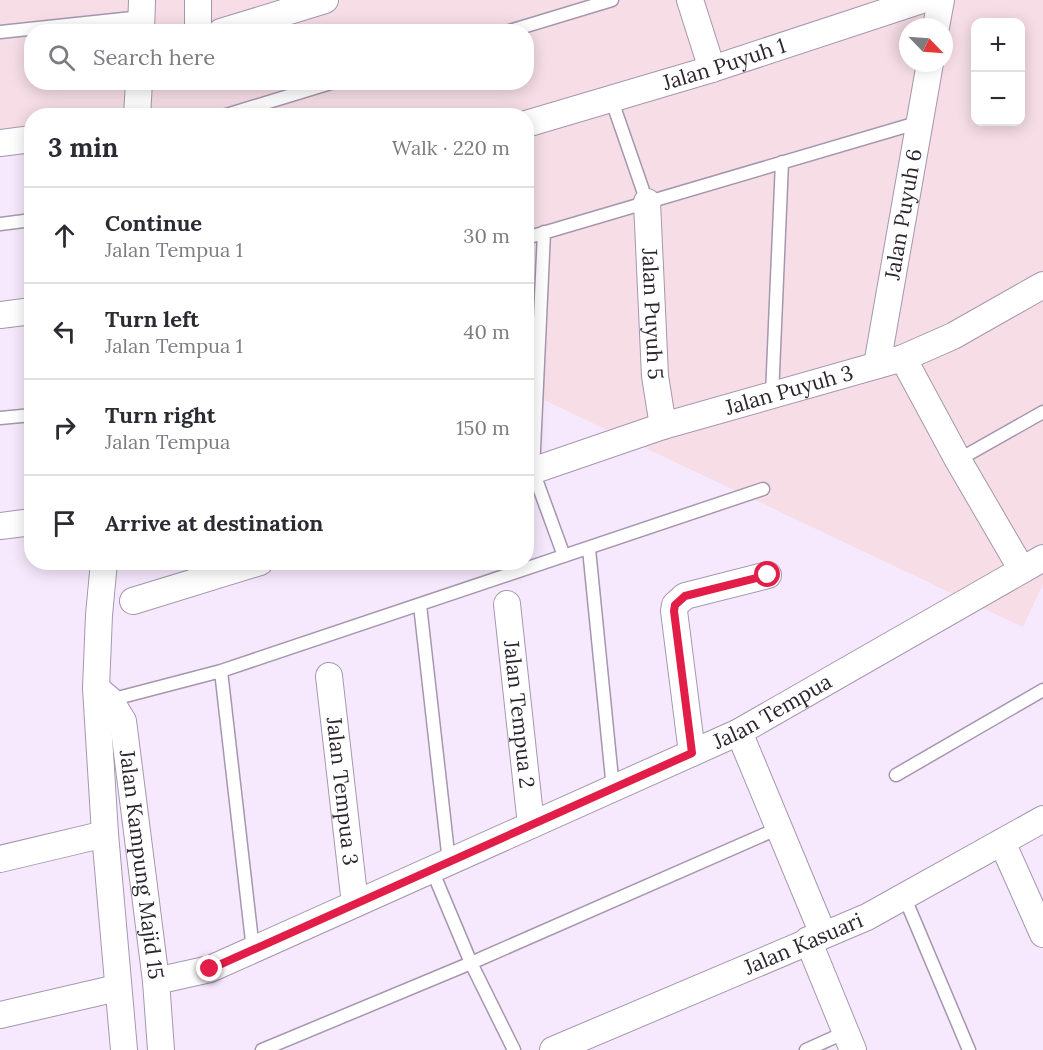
<!DOCTYPE html>
<meta charset="utf-8">
<style>
body{margin:0;font-family:Lora,serif;background:#f7f7f7;color:#2b2b33}
.controls{position:absolute;right:18px;top:18px;display:grid;overflow:hidden;border-radius:12px;box-shadow:0 3px 15px #0003}
.controls button{width:54px;height:54px;display:grid;place-items:center;padding:0;border:0;border-bottom:2px solid #e1e1e2;background:#fff;color:#2b2b33;font:30px sans-serif}
.compass{position:absolute;left:899px;top:18px;width:54px;height:54px;border-radius:50%;background:#fff;box-shadow:0 3px 15px #0003;rotate:115deg}
.stop{position:absolute;width:18px;height:18px;margin:-14px;border:4px solid #e11d48;border-radius:50%;background:#fff}
.stop.end{background:#e11d48;border-color:#fff;box-shadow:0 2px 6px #0008}
.list{margin:0;padding:0;list-style:none}
h2{display:flex;justify-content:space-between;align-items:center;height:78px;margin:0;padding:0 24px;font-size:26px}
h2 small{font-size:20px;font-weight:400;color:#7c7c81}
.list li{display:grid;grid-template-columns:39px 1fr auto;gap:18px;align-items:center;box-sizing:border-box;height:96px;padding:0 24px;border-top:2px solid #e1e1e2}
.list b{display:block;font-size:22px;white-space:nowrap}
.list p{margin:0;font-size:20px;white-space:nowrap;color:#7c7c81}
.list em{font-size:20px;font-style:normal;color:#7c7c81}
.icon{flex:none;width:33px;height:33px;fill:none;stroke:currentColor;stroke-width:2;stroke-linecap:round;stroke-linejoin:round}
.map{position:relative;flex:none;width:1043px;height:1050px;overflow:hidden}
.search{position:absolute;background:#fff;box-shadow:0 3px 15px #0003;left:24px;top:24px;width:510px;height:66px;display:flex;align-items:center;gap:15px;box-sizing:border-box;padding:0 21px;border-radius:24px;color:#7c7c81;font-size:22px}
.panel{position:absolute;background:#fff;box-shadow:0 3px 15px #0003;left:24px;top:108px;width:510px;height:462px;border-radius:24px}
.map>svg:first-child{display:block}
</style>
<div class="map">
<svg width="1043" height="1050" viewBox="0 0 1043 1050">
<rect width="100%" height="100%" fill="#f6e9fd"/>
<path fill="#f6dde6" fill-rule="evenodd" d="M0,0H1043V584L1023,627L527,392L526,116H32L31,159L0,144ZM976,22H1020V122H976ZM908,27H944V63H908ZM32,32H526V82H32Z"/>
<g fill="none" stroke-linecap="round" stroke-linejoin="round">
<g stroke="#a597ae" stroke-width="15">
<path id="lane" d="M0,32L142,17
M506,32L612,0
M611,98L647,202
M223,116L334,82
M0,224L32,220
M544,232L533,471L564,556
M526,238L920,122
M772,395L782,162
M0,418L32,415
M958,460L1043,412
M589,549L613,789
M420,605L449,862
M221,671L253,950
M110,700L221,671L763,489
M896,775L1043,690
M432,870L471,963L514,1050
M904,896L969,1050
M262,1050L471,963L779,828
M806,1050L846,1032"/>
</g>
<g stroke="#a597ae" stroke-width="28">
<g id="street">
<path d="M690,0L712,69"/>
<path d="M936,27L941,0"/>
<path d="M141,32L142,0"/>
<path d="M198,32V0"/>
<path d="M221,32L325,0"/>
<path d="M137,116L139,82"/>
<path id="s1" d="M526,124L712,69L922,0"/>
<path d="M0,143L32,139"/>
<path id="s2" d="M647,202L655,376L663,426"/>
<path d="M0,315L32,311"/>
<path d="M903,358L958,460L1022,570"/>
<path id="s3" d="M877,365L930,63"/>
<path id="s4" d="M526,473L663,426L903,358L953,336L1043,285"/>
<path d="M0,526L32,522"/>
<path d="M104,562L99,615L96,688L105,834L124,1050"/>
<path d="M133,601L260,562"/>
<path id="s5" d="M507,604L531,825"/>
<path id="s6" d="M329,676L355,904"/>
<path id="s7" d="M96,688L110,700L123,721L156,981L161,1050"/>
<path d="M739,732L823,934"/>
<path d="M692,753L674,611L675,605L685,596L768,575"/>
<path d="M1002,842L1043,934"/>
<path d="M0,859L105,834"/>
<path d="M808,940L853,1050"/>
<path id="s8" d="M156,981L210,969L739,732L1043,558"/>
<path d="M0,1015L117,988"/>
<path id="s9" d="M553,1050L867,917L1043,819"/>
</g>
</g>
<use href="#lane" stroke="#fff" stroke-width="12"/>
<use href="#street" stroke="#fff" stroke-width="26"/>
</g>
<g fill="none" stroke-linecap="round" stroke-linejoin="round">
<path stroke="#e11d48" stroke-width="8" d="M210,969L692,753L674,611L675,605L685,596L768,575"/>
</g>
<g text-anchor="middle" stroke-width="6" stroke-linejoin="round" paint-order="stroke">
<g font-size="21" fill="#2b252e" stroke="#fff">
<text dy="7" stroke="none"><textPath href="#s1" startOffset="207">Jalan Puyuh 1</textPath></text>
<text dy="7" stroke="none"><textPath href="#s3" startOffset="153">Jalan Puyuh 6</textPath></text>
<text dy="7" stroke="none"><textPath href="#s2" startOffset="112">Jalan Puyuh 5</textPath></text>
<text dy="7" stroke="none"><textPath href="#s4" startOffset="276">Jalan Puyuh 3</textPath></text>
<text dy="7" stroke="none"><textPath href="#s8" startOffset="674">Jalan Tempua</textPath></text>
<text dy="7" stroke="none"><textPath href="#s5" startOffset="111">Jalan Tempua 2</textPath></text>
<text dy="7" stroke="none"><textPath href="#s6" startOffset="116">Jalan Tempua 3</textPath></text>
<text dy="7" stroke="none"><textPath href="#s7" startOffset="188">Jalan Kampung Majid 15</textPath></text>
<text dy="7" stroke="none"><textPath href="#s9" startOffset="272">Jalan Kasuari</textPath></text>
</g>
</g>
</svg>
<div class="controls">
<button>+</button>
<button>−</button>
</div>
<svg class="compass" viewBox="-18 -18 36 36"><path d="M0-13l5 13h-10z" fill="#e53935"/><path d="M0 13l5-13h-10z" fill="#7c7c81"/></svg>
<div class="stop" style="left:768px;top:575px"></div>
<div class="stop end" style="left:210px;top:969px"></div>
<div class="search"><svg class="icon" aria-label="search" viewBox="0 0 24 24"><circle cx="10" cy="10" r="6"/><path d="M15 15l6 6"/></svg>Search here</div>
<section class="panel">
<h2>3 min<small>Walk · 220 m</small></h2>
<ul class="list">
<li><svg class="icon" aria-label="ahead" viewBox="0 0 24 24"><path d="M12 20V5M6 11l6-6 6 6"/></svg><div><b>Continue</b><p>Jalan Tempua 1</p></div><em>30 m</em></li>
<li><svg class="icon" aria-label="left" viewBox="0 0 24 24"><path d="M17 20v-9H6M10 6l-5 5 5 5"/></svg><div><b>Turn left</b><p>Jalan Tempua 1</p></div><em>40 m</em></li>
<li><svg class="icon" aria-label="right" viewBox="0 0 24 24"><path d="M7 20v-9h11M14 6l5 5-5 5"/></svg><div><b>Turn right</b><p>Jalan Tempua</p></div><em>150 m</em></li>
<li><svg class="icon" aria-label="arrive" viewBox="0 0 24 24"><path d="M6 21V4h12l-3 4 3 4H6"/></svg><div><b>Arrive at destination</b></div></li>
</ul>
</section>
</div>
